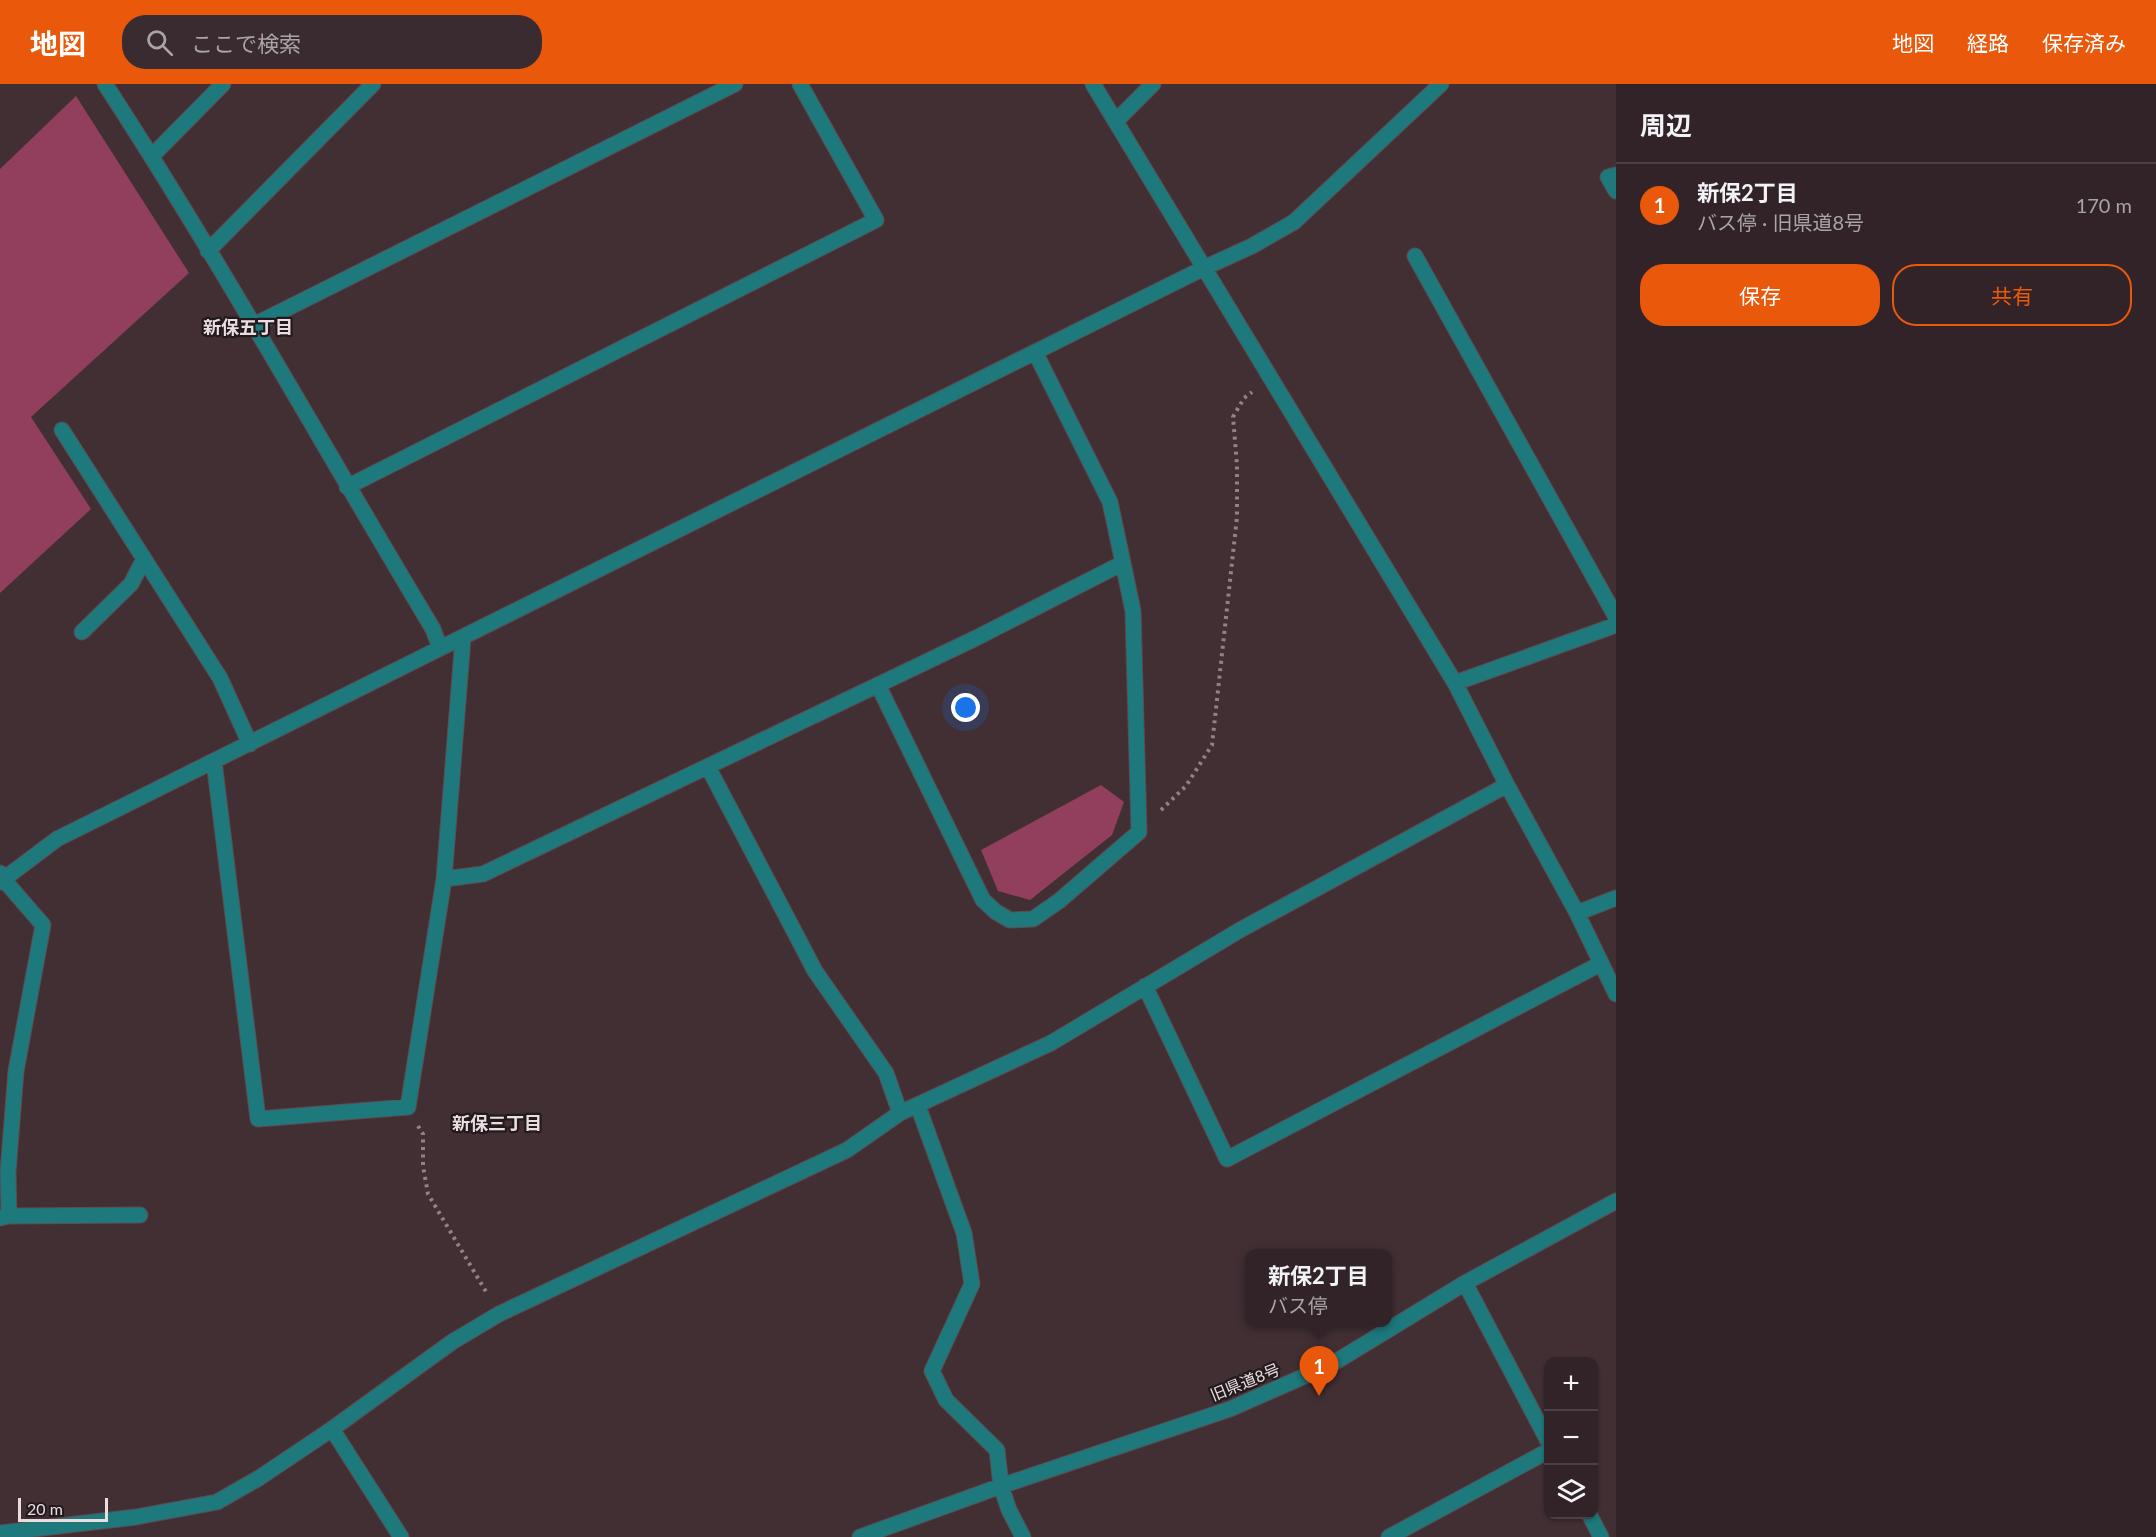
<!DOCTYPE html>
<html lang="ja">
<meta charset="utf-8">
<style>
body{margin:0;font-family:Lato,"Noto Sans JP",sans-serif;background:#392b2f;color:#f1f3f6}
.controls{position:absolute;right:18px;bottom:18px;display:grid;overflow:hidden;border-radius:12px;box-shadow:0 2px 4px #0004}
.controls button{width:54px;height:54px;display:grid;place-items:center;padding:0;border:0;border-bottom:2px solid #4c4044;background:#312327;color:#f1f3f6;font:30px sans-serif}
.scale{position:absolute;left:18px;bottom:15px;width:90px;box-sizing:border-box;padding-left:6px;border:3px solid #e9dde0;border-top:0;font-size:16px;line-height:21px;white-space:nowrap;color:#e9dde0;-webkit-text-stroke:4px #221a1c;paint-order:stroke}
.you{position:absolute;left:966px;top:624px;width:21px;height:21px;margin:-15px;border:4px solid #fff;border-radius:50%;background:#1a73e8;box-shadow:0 0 0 9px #1a73e833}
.badge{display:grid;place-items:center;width:39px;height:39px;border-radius:50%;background:#ea580c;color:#fff;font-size:20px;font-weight:700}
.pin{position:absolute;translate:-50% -50px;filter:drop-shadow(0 2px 3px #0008)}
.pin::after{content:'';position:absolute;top:32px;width:21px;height:18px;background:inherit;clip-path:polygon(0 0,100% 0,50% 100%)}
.popup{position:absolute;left:1245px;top:1165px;width:147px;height:78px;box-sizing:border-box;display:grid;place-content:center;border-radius:12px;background:#312327;filter:drop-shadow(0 2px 4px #0005);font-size:20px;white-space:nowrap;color:#a8a4a7}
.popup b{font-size:22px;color:#f1f3f6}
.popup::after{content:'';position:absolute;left:50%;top:100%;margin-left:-12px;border:12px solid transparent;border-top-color:#312327}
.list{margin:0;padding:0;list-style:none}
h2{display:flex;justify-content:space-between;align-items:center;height:78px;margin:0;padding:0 24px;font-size:26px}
h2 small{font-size:20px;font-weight:400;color:#a8a4a7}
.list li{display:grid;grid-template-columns:39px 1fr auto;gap:18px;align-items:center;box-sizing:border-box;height:84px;padding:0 24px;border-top:2px solid #4c4044}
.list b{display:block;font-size:22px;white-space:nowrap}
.list p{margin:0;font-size:20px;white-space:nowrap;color:#a8a4a7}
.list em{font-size:20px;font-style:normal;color:#a8a4a7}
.actions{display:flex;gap:12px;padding:18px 24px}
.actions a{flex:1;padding:14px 0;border:2px solid #ea580c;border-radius:24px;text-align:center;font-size:21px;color:#ea580c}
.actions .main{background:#ea580c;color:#fff}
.icon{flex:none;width:33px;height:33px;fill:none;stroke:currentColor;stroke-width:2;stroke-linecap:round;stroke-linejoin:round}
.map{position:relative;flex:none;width:1616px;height:1453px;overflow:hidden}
header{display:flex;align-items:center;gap:36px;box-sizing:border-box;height:84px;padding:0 30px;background:#ea580c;color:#fff}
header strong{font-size:28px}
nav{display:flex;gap:33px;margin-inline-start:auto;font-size:21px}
.search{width:420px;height:54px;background:#392b2f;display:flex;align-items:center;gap:15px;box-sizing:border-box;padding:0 21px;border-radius:24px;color:#a8a4a7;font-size:22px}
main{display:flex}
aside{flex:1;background:#312327}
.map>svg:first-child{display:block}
</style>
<header>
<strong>地図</strong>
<div class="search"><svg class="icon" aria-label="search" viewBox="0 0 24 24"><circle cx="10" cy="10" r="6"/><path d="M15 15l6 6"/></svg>ここで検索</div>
<nav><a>地図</a><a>経路</a><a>保存済み</a></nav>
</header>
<main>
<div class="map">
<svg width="1616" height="1453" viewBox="0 0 1616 1453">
<rect width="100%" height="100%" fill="#412f34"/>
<path fill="#913f5d" d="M76,12L189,189L31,333L91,425L0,509V85Z
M1101,701L1124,718L1112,751L1030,816L998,807L981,766Z"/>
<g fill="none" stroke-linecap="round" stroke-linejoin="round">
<g stroke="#5c4b50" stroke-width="17">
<path id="minor" d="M105,0C221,178 324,364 433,545L440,564
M1093,0L1455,599L1507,701L1577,829L1616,910
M1116,37L1153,0
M152,72L223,0
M1616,91L1608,93L1616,107
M208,167L373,0
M1415,172L1616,533
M254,241L735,0
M62,346L220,594L250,660
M347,403L876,136L800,0
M82,548L131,500L144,475
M1455,599L1616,541
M878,601L983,816L996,828L1010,836L1033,835L1059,817L1139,748L1133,527L1123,479
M214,677L258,1035L408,1023L444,795L463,554
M708,683L815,887L886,989L900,1029
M0,789L4,796L43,841L16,987L8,1088L9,1132L0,1134
M444,795L483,790L976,554L1123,479L1110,418L1035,268
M0,798L57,755L1204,184L1252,162L1294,138L1441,0
M1577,829L1616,814
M1145,902L1227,1075L1600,880
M918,1022L964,1149L972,1200L932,1287L946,1316L997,1366L1001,1402L1009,1426L1023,1453
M9,1132L140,1131
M1465,1199L1548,1357
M332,1345L401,1453
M1589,1430L1601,1453
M0,1449L136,1433L217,1418L259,1394L332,1345L452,1258L499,1230L847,1066L900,1029L1051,959L1240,846L1507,701
M860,1453L1001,1402L1230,1325L1332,1280L1465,1199L1616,1117
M1389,1453L1548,1367"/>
</g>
<path stroke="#918286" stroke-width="4" stroke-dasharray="3 4.5" stroke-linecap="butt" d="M1161,726L1186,702L1212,661L1237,433V381L1233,333L1244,314L1252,308
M418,1042L423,1050V1082L428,1110L488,1211"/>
<use href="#minor" stroke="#1d797c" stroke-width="15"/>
</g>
<g text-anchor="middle" stroke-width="4.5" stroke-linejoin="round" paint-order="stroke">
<g font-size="16" fill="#e9dde0" stroke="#221a1c">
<text transform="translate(1245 1298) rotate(-22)" y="6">旧県道8号</text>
</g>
<g font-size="18" font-weight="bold" fill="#e9dde0" stroke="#221a1c">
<text x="248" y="250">新保五丁目</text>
<text x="497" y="1046">新保三丁目</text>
</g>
</g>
</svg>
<div class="controls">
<button>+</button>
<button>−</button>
<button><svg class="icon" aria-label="layers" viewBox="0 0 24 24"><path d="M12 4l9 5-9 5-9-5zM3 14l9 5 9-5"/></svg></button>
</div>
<div class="scale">20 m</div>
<div class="you"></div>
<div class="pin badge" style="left:1319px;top:1312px">1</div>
<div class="popup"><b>新保2丁目</b>バス停</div>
</div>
<aside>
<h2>周辺<small></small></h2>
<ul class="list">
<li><span class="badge">1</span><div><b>新保2丁目</b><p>バス停 · 旧県道8号</p></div><em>170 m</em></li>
</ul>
<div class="actions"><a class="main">保存</a><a>共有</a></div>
</aside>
</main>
